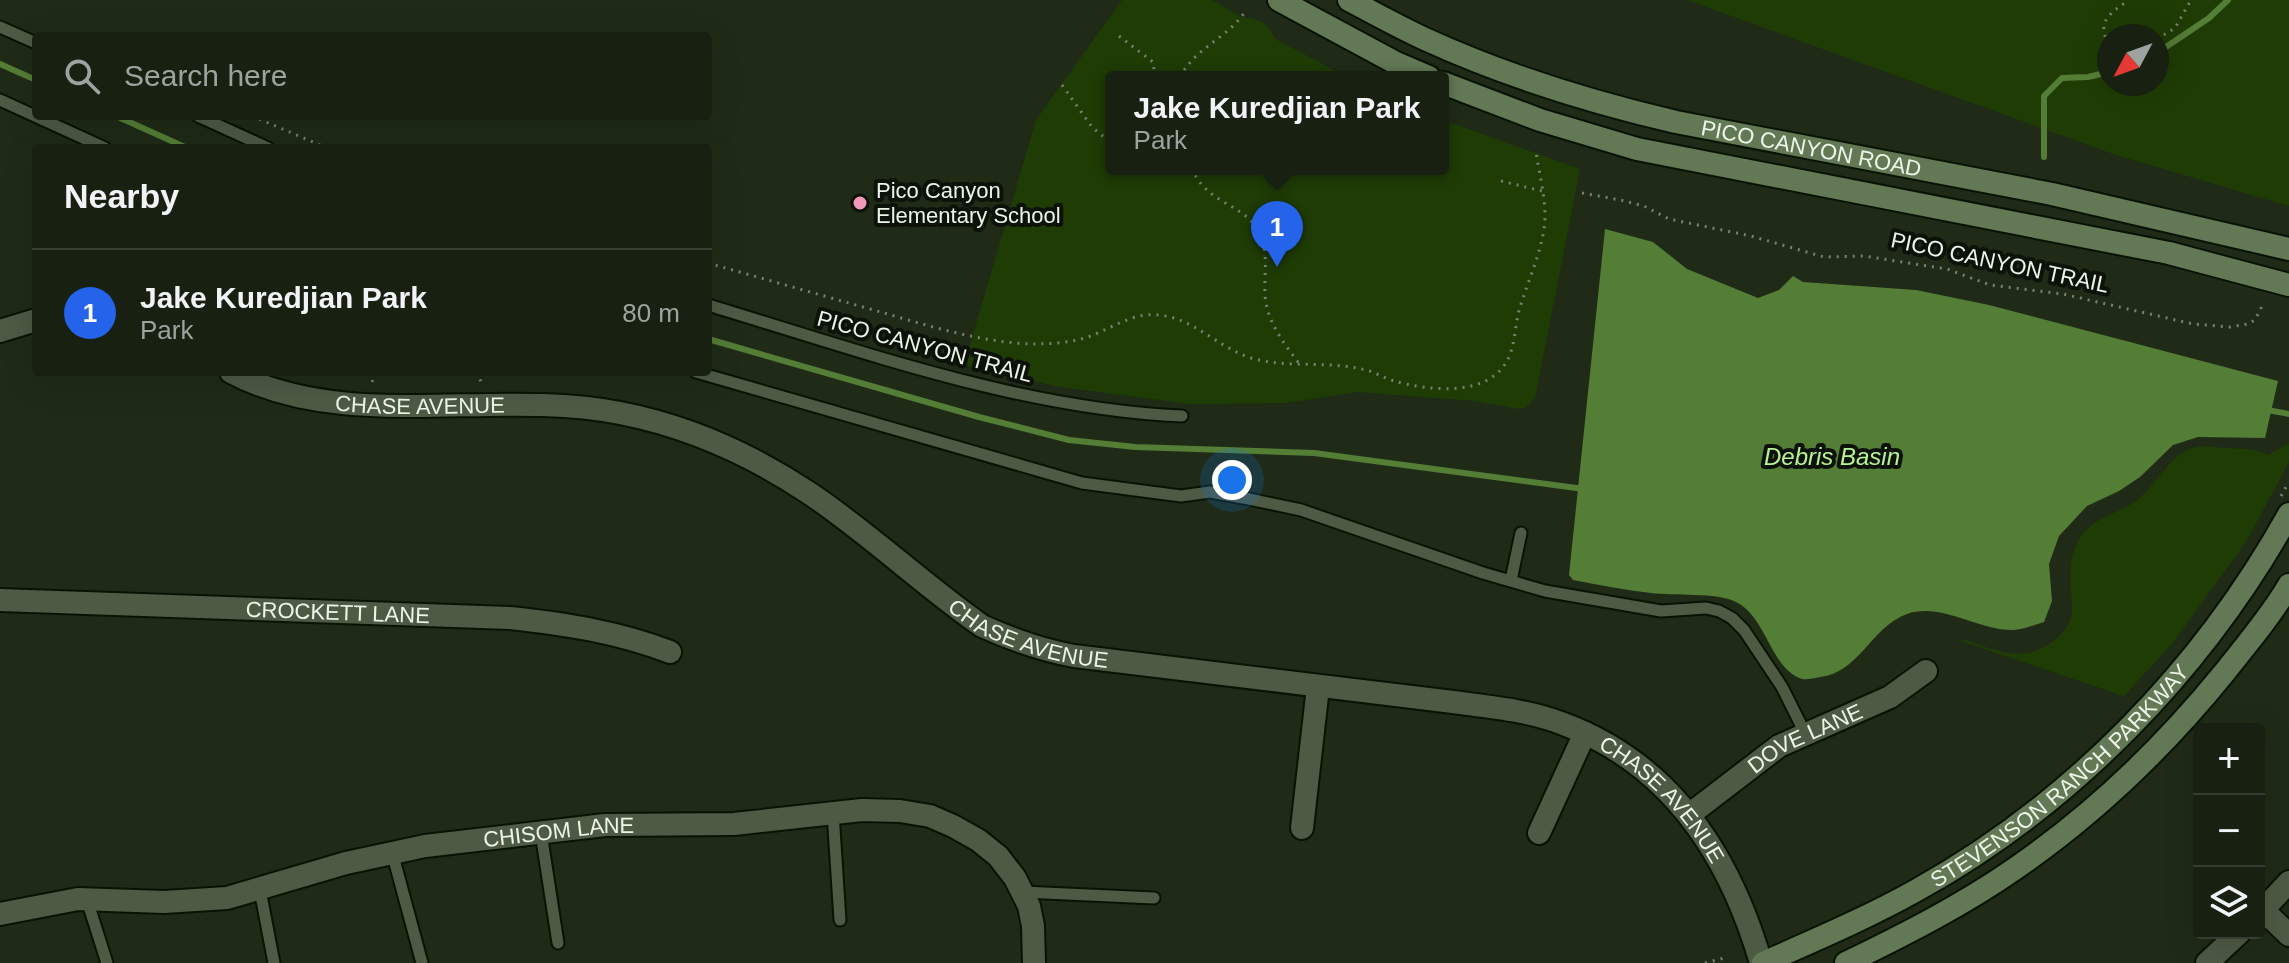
<!DOCTYPE html>
<meta charset="utf-8">
<style>
body{margin:0;font-family:Arial,sans-serif;background:#20281a;color:#f1f3f6}
.controls{position:absolute;right:24px;bottom:24px;display:grid;overflow:hidden;border-radius:8px;box-shadow:0 8px 32px #0002}
.controls button{width:72px;height:72px;display:grid;place-items:center;padding:0;border:0;border-bottom:2px solid #363e31;background:#172011;color:#f1f3f6;font:40px sans-serif}
.compass{position:absolute;left:2097px;top:24px;width:72px;height:72px;border-radius:50%;background:#172011;box-shadow:0 8px 32px #0002;rotate:229deg}
.you{position:absolute;left:1232px;top:480px;width:28px;height:28px;margin:-20px;border:6px solid #fff;border-radius:50%;background:#1a73e8;box-shadow:0 0 0 12px #1a73e833}
.badge{display:grid;place-items:center;width:52px;height:52px;border-radius:50%;background:#2563eb;color:#fff;font-size:26px;font-weight:700}
.pin{position:absolute;translate:-50% -66px;filter:drop-shadow(0 2px 4px #0008)}
.pin::after{content:'';position:absolute;top:42px;width:28px;height:24px;background:inherit;clip-path:polygon(0 0,100% 0,50% 100%)}
.popup{position:absolute;left:1105px;top:71px;width:344px;height:104px;box-sizing:border-box;display:grid;place-content:center;border-radius:8px;background:#172011;filter:drop-shadow(0 2px 6px #0005);font-size:26px;white-space:nowrap;color:#9ea39f}
.popup b{font-size:30px;color:#f1f3f6}
.popup::after{content:'';position:absolute;left:50%;top:100%;margin-left:-16px;border:16px solid transparent;border-top-color:#172011}
.list{margin:0;padding:0;list-style:none}
h2{display:flex;justify-content:space-between;align-items:center;height:104px;margin:0;padding:0 32px;font-size:34px}
h2 small{font-size:26px;font-weight:400;color:#9ea39f}
.list li{display:grid;grid-template-columns:52px 1fr auto;gap:24px;align-items:center;box-sizing:border-box;height:128px;padding:0 32px;border-top:2px solid #363e31}
.list b{display:block;font-size:30px;white-space:nowrap}
.list p{margin:0;font-size:26px;white-space:nowrap;color:#9ea39f}
.list em{font-size:26px;font-style:normal;color:#9ea39f}
.icon{flex:none;width:44px;height:44px;fill:none;stroke:currentColor;stroke-width:2;stroke-linecap:round;stroke-linejoin:round}
.map{position:relative;flex:none;width:2289px;height:963px;overflow:hidden}
.search{position:absolute;background:#172011;box-shadow:0 8px 32px #0002;left:32px;top:32px;width:680px;height:88px;display:flex;align-items:center;gap:20px;box-sizing:border-box;padding:0 28px;border-radius:8px;color:#9ea39f;font-size:30px}
.panel{position:absolute;background:#172011;box-shadow:0 8px 32px #0002;left:32px;top:144px;width:680px;height:232px;border-radius:8px}
.map>svg:first-child{display:block}
</style>
<div class="map">
<svg width="2289" height="963" viewBox="0 0 2289 963">
<rect width="100%" height="100%" fill="#1f2b17"/>
<path fill="#1f3c05" fill-rule="evenodd" d="M1122,0H1212L1243,18H1252L1264,23L1277,40L1347,77H1111V169H1443V120L1580,169L1535,398L1525,408L1518,409L1476,401L1357,392L1286,403L1191,404L1060,387L964,365L1036,120Z
M1687,0H2289V206L2116,155ZM2109,36H2157V84H2109Z
M2289,443V462L2246,542L2171,645L2124,696L1961,641L1962,639C1999,651 2026,666 2058,637C2065,631 2072,620 2072,611C2072,585 2065,565 2079,540C2090,519 2114,515 2133,503C2156,488 2168,454 2196,447C2205,445 2218,448 2227,448C2242,449 2255,448 2268,455Z"/>
<path fill="#547d36" d="M1605,229L1653,242L1687,269L1758,298L1779,290L1793,276L1803,282L1916,290L1989,305L2278,381L2265,438L2198,437L2173,445L2140,477L2119,491L2087,506L2059,536L2049,564L2052,601L2044,622C2034,625 2024,629 2014,630C1978,631 1942,602 1907,614C1871,627 1859,673 1820,677C1815,678 1807,680 1802,679C1771,670 1767,617 1736,602C1717,592 1674,596 1651,593C1625,590 1599,585 1573,580L1569,575Z"/>
<g fill="none" stroke-linecap="round" stroke-linejoin="round">
<path stroke="#547d36" stroke-width="6" d="M2157,53L2209,18L2228,0
M0,64L36,80
M116,116L187,148
M2044,157V96L2062,78L2088,77L2109,72
M708,339L979,417L1069,440L1135,447L1314,453L1584,489
M2267,410L2289,414"/>
<g stroke="#091303" stroke-width="15">
<path id="service" d="M0,27L36,43
M0,100L105,148
M198,116L268,148
M708,305C861,351 1021,409 1182,416
M696,372L1082,483L1181,496L1210,492L1249,499L1301,510L1483,573L1545,591L1661,611L1706,608L1719,611L1732,618L1744,630L1782,687L1805,733
M1511,580L1521,533
M833,813L840,920
M541,833L558,943
M392,852L422,963
M260,890L274,963
M1023,892L1154,898
M87,900L107,963"/>
</g>
<g stroke="#091303" stroke-width="26">
<g id="minor">
<path d="M0,331L36,320"/>
<path id="s1" d="M231,372C346,433 495,388 620,413C687,426 752,455 809,493C869,533 922,584 982,626C1013,640 1041,650 1074,656L1453,702C1489,707 1527,710 1561,723C1671,763 1730,856 1761,963"/>
<path id="s2" d="M0,600L510,618C566,624 618,632 670,652"/>
<path id="s3" d="M1689,815L1779,746L1890,697L1926,671"/>
<path d="M1302,828L1318,687"/>
<path d="M1539,833L1585,733"/>
<path d="M2263,910L2289,935"/>
<path id="s4" d="M0,914L78,899L164,902L227,898L346,863L425,846L605,825L734,824L862,810L900,811L930,816L953,826L978,840L998,856L1015,878L1029,906L1033,926L1034,963"/>
<path d="M2259,914L2289,882"/>
<path d="M2207,963L2239,933"/>
</g>
</g>
<g stroke="#091303" stroke-width="26">
<g id="secondary">
<path d="M1279,0L1394,62L1429,77"/>
<path id="s5" d="M1349,0C1374,13 1399,27 1425,39C1506,76 1590,102 1676,122L2052,194L2289,249"/>
<path d="M1443,83L1540,120L1637,149L2169,253L2289,285"/>
<path id="s6" d="M1763,963C1815,940 1867,918 1917,890C2072,804 2203,669 2289,514"/>
<path d="M1846,963C1904,935 1963,905 2016,868C2094,814 2164,747 2224,673C2246,645 2271,616 2289,585"/>
</g>
</g>
<path stroke="#788271" stroke-width="3" stroke-dasharray="2 6" stroke-linecap="butt" d="M1119,36L1153,62L1155,77
M2157,39L2175,28L2191,0
M2109,44C2095,21 2112,12 2129,0
M1180,77C1196,47 1225,40 1245,12
M1062,85L1092,127L1111,143
M252,116L327,148
M1191,169C1195,175 1200,184 1206,189C1222,205 1248,210 1259,232C1269,252 1264,273 1265,294C1266,321 1285,345 1301,366
M1501,181L1542,191
M1582,193L1620,200L1644,206L1669,219L1751,236L1824,257L1864,256L1947,269L1990,285L2063,294L2193,324L2230,327L2248,324L2255,320L2262,306
M708,263C764,279 821,295 877,311C926,325 979,342 1031,344C1049,344 1068,343 1085,338C1110,330 1131,312 1159,315C1193,318 1219,348 1251,358C1289,369 1328,360 1366,370C1375,372 1384,378 1394,381C1429,391 1491,398 1509,357C1516,340 1515,321 1521,304C1529,279 1540,255 1544,229C1548,203 1539,176 1536,151
M477,372L481,382
M372,382L376,372
M2281,496L2289,482
M1705,963L1728,957"/>
<use href="#service" stroke="#4d5a44" stroke-width="11"/>
<use href="#minor" stroke="#4d5a44" stroke-width="22"/>
<use href="#secondary" stroke="#637955" stroke-width="22"/>
</g>
<circle fill="#f09ab7" stroke="#0c1209" stroke-width="3" cx="860" cy="203" r="8"/>
<g text-anchor="middle" stroke-width="8" stroke-linejoin="round" paint-order="stroke">
<g font-size="22" fill="#edf5e8" stroke="#0c1209">
<text dy="8" stroke="none"><textPath href="#s5" startOffset="488">PICO CANYON ROAD</textPath></text>
<text transform="translate(2000 262) rotate(12)" y="8">PICO CANYON TRAIL</text>
<text transform="translate(925 346) rotate(15)" y="8">PICO CANYON TRAIL</text>
<text dy="8" stroke="none"><textPath href="#s1" startOffset="194">CHASE AVENUE</textPath></text>
<text dy="8" stroke="none"><textPath href="#s2" startOffset="338">CROCKETT LANE</textPath></text>
<text dy="8" stroke="none"><textPath href="#s1" startOffset="866">CHASE AVENUE</textPath></text>
<text dy="8" stroke="none"><textPath href="#s3" startOffset="140">DOVE LANE</textPath></text>
<text dy="8" stroke="none"><textPath href="#s6" startOffset="354">STEVENSON RANCH PARKWAY</textPath></text>
<text dy="8" stroke="none"><textPath href="#s1" startOffset="1538">CHASE AVENUE</textPath></text>
<text dy="8" stroke="none"><textPath href="#s4" startOffset="568">CHISOM LANE</textPath></text>
</g>
<g font-size="22" fill="#edf5e8" stroke="#0c1209" text-anchor="start">
<text x="876" y="198">Pico Canyon<tspan x="876" dy="25">Elementary School</tspan></text>
</g>
<g font-size="24" font-style="italic" fill="#b8f392" stroke="#0c1209">
<text x="1832" y="465">Debris Basin</text>
</g>
</g>
</svg>
<div class="controls">
<button>+</button>
<button>−</button>
<button><svg class="icon" aria-label="layers" viewBox="0 0 24 24"><path d="M12 4l9 5-9 5-9-5zM3 14l9 5 9-5"/></svg></button>
</div>
<svg class="compass" viewBox="-18 -18 36 36"><path d="M0-13l5 13h-10z" fill="#e53935"/><path d="M0 13l5-13h-10z" fill="#9ea39f"/></svg>
<div class="you"></div>
<div class="pin badge" style="left:1277px;top:267px">1</div>
<div class="popup"><b>Jake Kuredjian Park</b>Park</div>
<div class="search"><svg class="icon" aria-label="search" viewBox="0 0 24 24"><circle cx="10" cy="10" r="6"/><path d="M15 15l6 6"/></svg>Search here</div>
<section class="panel">
<h2>Nearby<small></small></h2>
<ul class="list">
<li><span class="badge">1</span><div><b>Jake Kuredjian Park</b><p>Park</p></div><em>80 m</em></li>
</ul>
</section>
</div>
